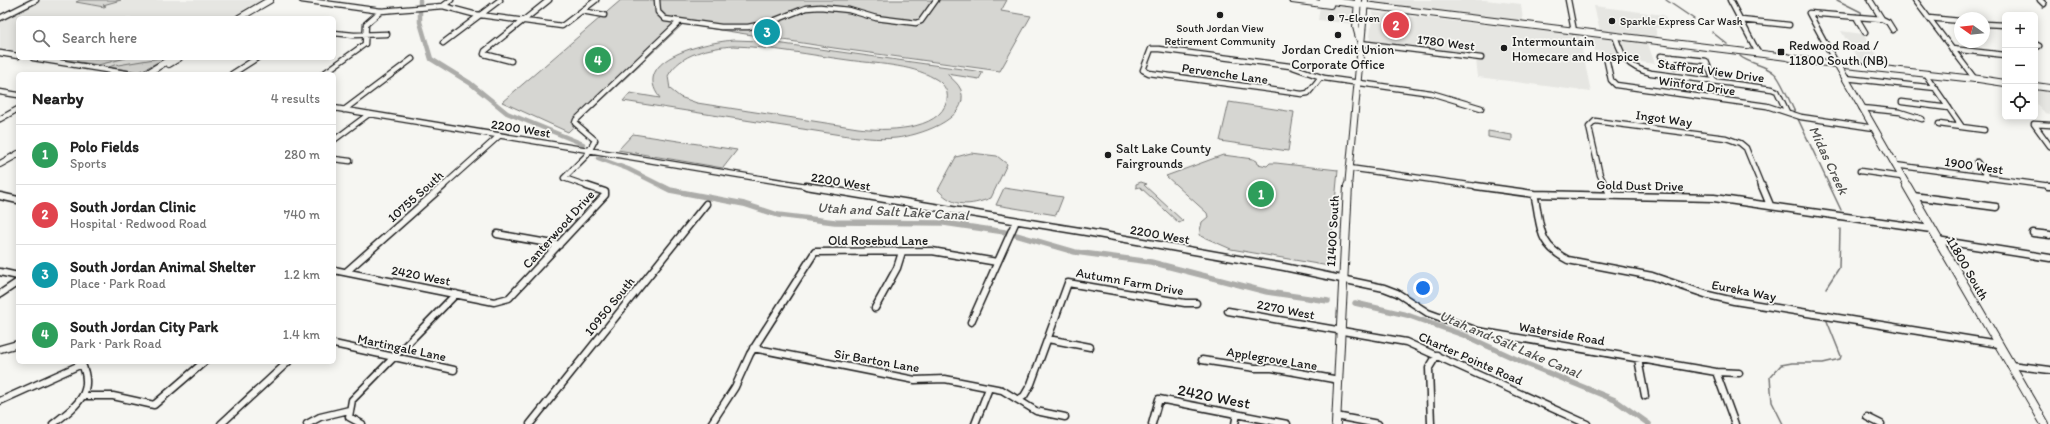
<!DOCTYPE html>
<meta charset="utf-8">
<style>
body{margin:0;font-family:Itim,sans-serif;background:#f2f2f2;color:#222}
.controls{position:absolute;right:12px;top:12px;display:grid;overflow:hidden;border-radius:6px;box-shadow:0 2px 10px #0003}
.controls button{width:36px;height:36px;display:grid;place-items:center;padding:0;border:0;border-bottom:1px solid #e0e0e0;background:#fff;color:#222;font:20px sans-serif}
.compass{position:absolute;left:1954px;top:12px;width:36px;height:36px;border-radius:50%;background:#fff;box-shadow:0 2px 10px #0003;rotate:285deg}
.you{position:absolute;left:1423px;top:288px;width:14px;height:14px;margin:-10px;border:3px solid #fff;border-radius:50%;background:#1a73e8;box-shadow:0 0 0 6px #1a73e833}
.badge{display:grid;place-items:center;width:26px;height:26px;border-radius:50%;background:#d93025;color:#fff;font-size:13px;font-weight:700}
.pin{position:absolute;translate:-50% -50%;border:2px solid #fff;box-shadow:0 1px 4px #0006}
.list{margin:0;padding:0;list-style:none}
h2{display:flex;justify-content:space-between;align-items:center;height:52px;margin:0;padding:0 16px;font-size:17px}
h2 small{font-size:13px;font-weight:400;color:#767676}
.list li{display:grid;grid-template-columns:26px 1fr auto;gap:12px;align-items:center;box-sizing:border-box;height:60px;padding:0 16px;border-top:1px solid #e0e0e0}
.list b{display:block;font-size:15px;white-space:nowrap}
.list p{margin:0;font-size:13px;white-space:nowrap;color:#767676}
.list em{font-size:13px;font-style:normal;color:#767676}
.icon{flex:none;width:22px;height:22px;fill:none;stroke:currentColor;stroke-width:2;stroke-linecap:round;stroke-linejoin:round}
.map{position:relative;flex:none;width:2050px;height:424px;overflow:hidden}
.search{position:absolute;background:#fff;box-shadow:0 2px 10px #0003;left:16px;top:16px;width:320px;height:44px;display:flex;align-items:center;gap:10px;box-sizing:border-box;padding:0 14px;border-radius:6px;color:#767676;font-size:15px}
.panel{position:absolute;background:#fff;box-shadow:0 2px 10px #0003;left:16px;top:72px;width:320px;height:292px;border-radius:6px}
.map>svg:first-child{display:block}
</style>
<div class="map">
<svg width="2050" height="424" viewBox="0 0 2050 424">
<rect width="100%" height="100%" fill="#f6f6f2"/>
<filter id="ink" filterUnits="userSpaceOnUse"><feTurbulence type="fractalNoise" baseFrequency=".025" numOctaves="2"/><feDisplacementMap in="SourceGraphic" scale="8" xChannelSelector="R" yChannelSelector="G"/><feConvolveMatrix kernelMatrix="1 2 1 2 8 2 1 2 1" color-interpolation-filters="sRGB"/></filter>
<g filter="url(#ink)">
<path fill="#e6e6e2" d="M41,0H264L234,18H18V52L0,49V21Z
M1321,0H1353V24L1318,20Z
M1370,0H1485L1521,4L1523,21L1370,3Z
M1594,6L1664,15L1671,29L1655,28L1658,37L1648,44L1655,64L1627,60L1626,55L1595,51L1591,37L1600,30Z
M1373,12L1579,35L1591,92L1478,77L1476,60L1369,46Z
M1841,31L1863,34L1883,64L1860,62Z
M54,58H166L139,72Z
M2035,90L2050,92V114L2045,113L2035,102Z"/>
<path fill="#d6d6d2" stroke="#797977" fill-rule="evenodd" d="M80,0H121L103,5L106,6L104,7L76,2Z
M621,0H1007L1001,11L1031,16L1000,71L834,48L683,24L568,132L502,102Z
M734,40L762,41L983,72L979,79L947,74C952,79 958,83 961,90C971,120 916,136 896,138C878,140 859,137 841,135L623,101L630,93L660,98C629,58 708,42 734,40ZM733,46C772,47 810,55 848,60C875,64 910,64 934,78C942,82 949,90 947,100C940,132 883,131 858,128L697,103L680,97L670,89L668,76C680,53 710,48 733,46Z
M54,58H126L98,65Z
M160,58H166L139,72L109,67L117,64L118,65Z
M1229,102L1294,112L1288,151L1220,141Z
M1488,131L1512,135V141L1488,137Z
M633,134L737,150L723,168L618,150Z
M971,153L997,156L1007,164L991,198C969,206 955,208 938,190L956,157Z
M1223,155L1253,159L1257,161L1258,164L1267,166L1270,163H1276L1338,170L1329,266L1231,249L1199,235L1202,222L1208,217L1207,213L1166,176Z
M1141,182L1147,184L1144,185L1183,221L1179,223L1140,187L1136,188V184Z
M1004,188L1063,197L1056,215L996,205Z"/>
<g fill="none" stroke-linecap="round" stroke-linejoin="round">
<path stroke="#727271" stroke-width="1.5" d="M1666,0L1694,19
M1837,0L1861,12L1862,16
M1712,32L1727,44
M1740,56C1749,64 1764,64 1774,73C1781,78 1790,103 1795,112
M1798,119L1841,210
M1826,288L1839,268L1840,229
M1783,424L1772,402L1770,377L1781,365L1792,363H1823L1840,359L1841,356L1827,321"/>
<path stroke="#acaca9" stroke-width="4.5" d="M420,0V22L431,59L470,83L507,113L583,144
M598,158L628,169L664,187"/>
<path stroke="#acaca9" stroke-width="5.5" d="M662,186L670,190L744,204L778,215L835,222L944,223L1005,232
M1016,235L1075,252L1151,262L1267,292L1328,301
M1355,303L1407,315L1466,336L1529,365L1615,400L1649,424"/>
<g stroke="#1c1c1c" stroke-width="7">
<path id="minor-far1" d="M302,0L381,11L443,6L473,14L562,26L596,0
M657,0L658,12L665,19L721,27H748L768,23L806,8L820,7L849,10L876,18L916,23L921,21L936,0
M1568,0L1574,31
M1730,0L1758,53
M1870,0L1882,19
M1915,0L1975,79
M2040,0L2044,4
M443,6L451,0
M582,11L604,15
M1856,17L1865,32
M0,18L36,0
M1929,18L1960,21
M1882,19L1888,22L1893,30
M1741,20L1789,25
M1984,24L2005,25
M334,33L354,35L387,34
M1615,36C1623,59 1627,67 1651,73L1772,89L1777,91L1787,112
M443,43L500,0
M1360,43L1481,58
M2035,44L2039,46
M1952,49L2005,55
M0,53L18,56
M1661,56L1706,61L1714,81
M1622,57H1606L1611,80L1616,85L1767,106L1801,117L1874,128
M1672,57L1675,66
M33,58L131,74
M511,61L484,54L485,51L549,0
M1835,61L1809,13L1882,19
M232,74L257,58
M323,74L365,44L366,24L381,11
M1926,75L1962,127
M1321,77L1308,93L1302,94L1149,73L1143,70L1151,49H1159L1290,66L1324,78L1431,93L1481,108
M1845,78L1936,88
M0,92L18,95
M1902,102L1949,108
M334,108L812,187
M1862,108L1900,112L1922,119
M344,110L412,59
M0,119L18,109
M1939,124L1984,130
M2050,125L2034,124L2050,146
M334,140L369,114
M334,159L350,161
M1977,162L1988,178
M1895,165L2050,186
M1349,168L1483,187
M1860,171L1902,177
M442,187L499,136
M590,187L564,178L587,155L595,140L575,123L576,120L679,22
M1606,187L1600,175L1589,127L1595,121L1726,138L1740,143L1746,148L1762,187"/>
</g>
<g stroke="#1c1c1c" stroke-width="9">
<path id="minor" d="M806,186L1092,233L1284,267L1384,288L1397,293L1428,313L1478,331L1716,372L1739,373
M1476,186L1534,194L1714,198L1931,229
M1606,186L1611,195
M1762,186L1770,205
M2048,186H2050
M1534,194C1542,225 1535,243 1568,260L1652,276L1708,295L1734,301L1998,344
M0,196L18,200
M1913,196L1996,207
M2033,233L2050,235
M497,234L559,245
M1937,240L2050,258
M334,270L494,302L509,298L605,195V192L587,186
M0,272L18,276
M346,272L443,186
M0,294L18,282
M875,308L897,268L902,252
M1228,311L1406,342L1587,424
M971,322L1016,221
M1048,339L1090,347
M334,344L454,370
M753,348L915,380L945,379L1002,390L1036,411L1065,417
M0,349L18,344
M1638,359L1645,396
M1202,360L1255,368H1272L1339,380
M2010,365L2050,370
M1716,372L1735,424
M83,396H113L154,405L204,362
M1019,399L1024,396L1031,384L1068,283L1185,303H1196
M0,401L82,364
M1336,416L1378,424
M1867,417L1881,424
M53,424C76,406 96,393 81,362
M221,424L288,362
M307,424L320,417L349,410
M362,424L349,417L352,400L456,294
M530,424L706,204
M711,424L735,387L750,354L815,252L932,251L997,262
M975,424L989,388
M1152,424L1159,399L1287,424
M1235,424L1237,414
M1431,424L1429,368L1437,355"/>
</g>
<g stroke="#1c1c1c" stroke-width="8">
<path id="major-far1" d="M1292,0L1330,5
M1323,0L1787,57L1799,60L1975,79
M1358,0L1356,27L1359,38
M239,18L270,0
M1836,62L1908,187
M169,64L179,58
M146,74L172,58
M1972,78L2005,83
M2035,86L2050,88
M0,164L18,154
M1348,187L1365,1"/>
</g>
<g stroke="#1c1c1c" stroke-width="10">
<path id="major" d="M1907,186L2045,424
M1336,424L1348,186"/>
</g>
<use href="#minor-far1" stroke="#f6f6f2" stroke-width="4.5"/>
<use href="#minor" stroke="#f6f6f2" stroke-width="6"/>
<use href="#major-far1" stroke="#f6f6f2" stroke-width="6"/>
<use href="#major" stroke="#f6f6f2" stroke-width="8"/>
</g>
</g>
<g fill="#1c1c1c" stroke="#f6f6f2" stroke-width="1.5">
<circle cx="1220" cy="15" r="4"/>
<circle cx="1331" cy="18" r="4"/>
<circle cx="1612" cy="21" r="4"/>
<circle cx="1338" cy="35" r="4"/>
<circle cx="1504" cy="48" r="4"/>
<rect x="1777" y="48" width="8" height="8" rx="2"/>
<circle cx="1108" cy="155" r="4"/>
</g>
<g text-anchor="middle" stroke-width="3.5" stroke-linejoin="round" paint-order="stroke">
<g font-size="11" fill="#1c1c1c" stroke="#f6f6f2" text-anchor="start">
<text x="1339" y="22">7-Eleven</text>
<text x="1620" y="25">Sparkle Express Car Wash</text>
<text x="1220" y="32" text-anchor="middle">South Jordan View<tspan x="1220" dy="13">Retirement Community</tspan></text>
</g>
<g font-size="13" fill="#1c1c1c" stroke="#f6f6f2" text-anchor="start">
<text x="1512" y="46">Intermountain<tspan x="1512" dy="15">Homecare and Hospice</tspan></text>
<text x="1789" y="50">Redwood Road /<tspan x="1789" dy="15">11800 South (NB)</tspan></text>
<text x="1338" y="54" text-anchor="middle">Jordan Credit Union<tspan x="1338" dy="15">Corporate Office</tspan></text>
<text x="1116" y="153">Salt Lake County<tspan x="1116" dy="15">Fairgrounds</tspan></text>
</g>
<g font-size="13" fill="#1c1c1c" stroke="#f6f6f2">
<text transform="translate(1446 42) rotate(7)" y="5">1780 West</text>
<text transform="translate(1711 70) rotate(8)" y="5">Stafford View Drive</text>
<text transform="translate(1225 73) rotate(8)" y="5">Pervenche Lane</text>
<text transform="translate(1697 85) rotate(8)" y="5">Winford Drive</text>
<text transform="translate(1664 118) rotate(8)" y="5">Ingot Way</text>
<text transform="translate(521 128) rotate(9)" y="5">2200 West</text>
<text transform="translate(1974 165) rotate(8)" y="5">1900 West</text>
<text transform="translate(841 181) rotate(9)" y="5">2200 West</text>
<text transform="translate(1640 185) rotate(1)" y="5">Gold Dust Drive</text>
<text transform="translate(415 196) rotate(-42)" y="5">10755 South</text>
<text transform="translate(558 229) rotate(-48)" y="5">Canterwood Drive</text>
<text transform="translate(1332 231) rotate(-87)" y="5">11400 South</text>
<text transform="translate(1160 234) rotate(10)" y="5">2200 West</text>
<text x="878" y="245">Old Rosebud Lane</text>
<text transform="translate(1968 268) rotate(60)" y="5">11800 South</text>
<text transform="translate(421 275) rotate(11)" y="5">2420 West</text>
<text transform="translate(1130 281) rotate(10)" y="5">Autumn Farm Drive</text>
<text transform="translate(1744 290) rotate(11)" y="5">Eureka Way</text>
<text transform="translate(609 306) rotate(-51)" y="5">10950 South</text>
<text transform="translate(1286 309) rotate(11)" y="5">2270 West</text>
<text transform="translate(1562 333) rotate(10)" y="5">Waterside Road</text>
<text transform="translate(402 347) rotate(12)" y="5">Martingale Lane</text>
<text transform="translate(1272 358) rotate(9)" y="5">Applegrove Lane</text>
<text transform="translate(1471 358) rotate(24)" y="5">Charter Pointe Road</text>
<text transform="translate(877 360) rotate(10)" y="5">Sir Barton Lane</text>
</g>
<g font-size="14" font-style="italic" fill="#565654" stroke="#f6f6f2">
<text transform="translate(1829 160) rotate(65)" y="5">Midas Creek</text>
<text transform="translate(893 211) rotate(3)" y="5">Utah and Salt Lake Canal</text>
<text transform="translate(1510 344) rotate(23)" y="5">Utah and Salt Lake Canal</text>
</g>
<g font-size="16" fill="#1c1c1c" stroke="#f6f6f2">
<text transform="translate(1214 396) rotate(11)" y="6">2420 West</text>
</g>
</g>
</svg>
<div class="controls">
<button>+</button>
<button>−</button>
<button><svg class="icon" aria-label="locate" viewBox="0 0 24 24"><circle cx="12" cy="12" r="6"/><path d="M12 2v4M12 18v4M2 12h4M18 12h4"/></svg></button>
</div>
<svg class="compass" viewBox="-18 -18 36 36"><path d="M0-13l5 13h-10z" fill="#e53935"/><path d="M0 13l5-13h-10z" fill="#767676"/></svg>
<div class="you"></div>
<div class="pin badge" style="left:1261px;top:194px;background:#2e9e5b">1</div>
<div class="pin badge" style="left:1396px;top:25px;background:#e0444e">2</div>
<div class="pin badge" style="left:767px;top:32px;background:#0f9aa8">3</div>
<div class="pin badge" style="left:598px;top:60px;background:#2e9e5b">4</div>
<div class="search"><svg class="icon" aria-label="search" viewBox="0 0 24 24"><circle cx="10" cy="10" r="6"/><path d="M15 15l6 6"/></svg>Search here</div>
<section class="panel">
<h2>Nearby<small>4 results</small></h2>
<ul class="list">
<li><span class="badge" style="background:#2e9e5b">1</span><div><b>Polo Fields</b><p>Sports</p></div><em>280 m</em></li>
<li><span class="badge" style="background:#e0444e">2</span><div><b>South Jordan Clinic</b><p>Hospital · Redwood Road</p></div><em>740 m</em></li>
<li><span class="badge" style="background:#0f9aa8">3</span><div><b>South Jordan Animal Shelter</b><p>Place · Park Road</p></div><em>1.2 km</em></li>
<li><span class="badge" style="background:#2e9e5b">4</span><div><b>South Jordan City Park</b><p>Park · Park Road</p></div><em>1.4 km</em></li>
</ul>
</section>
</div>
